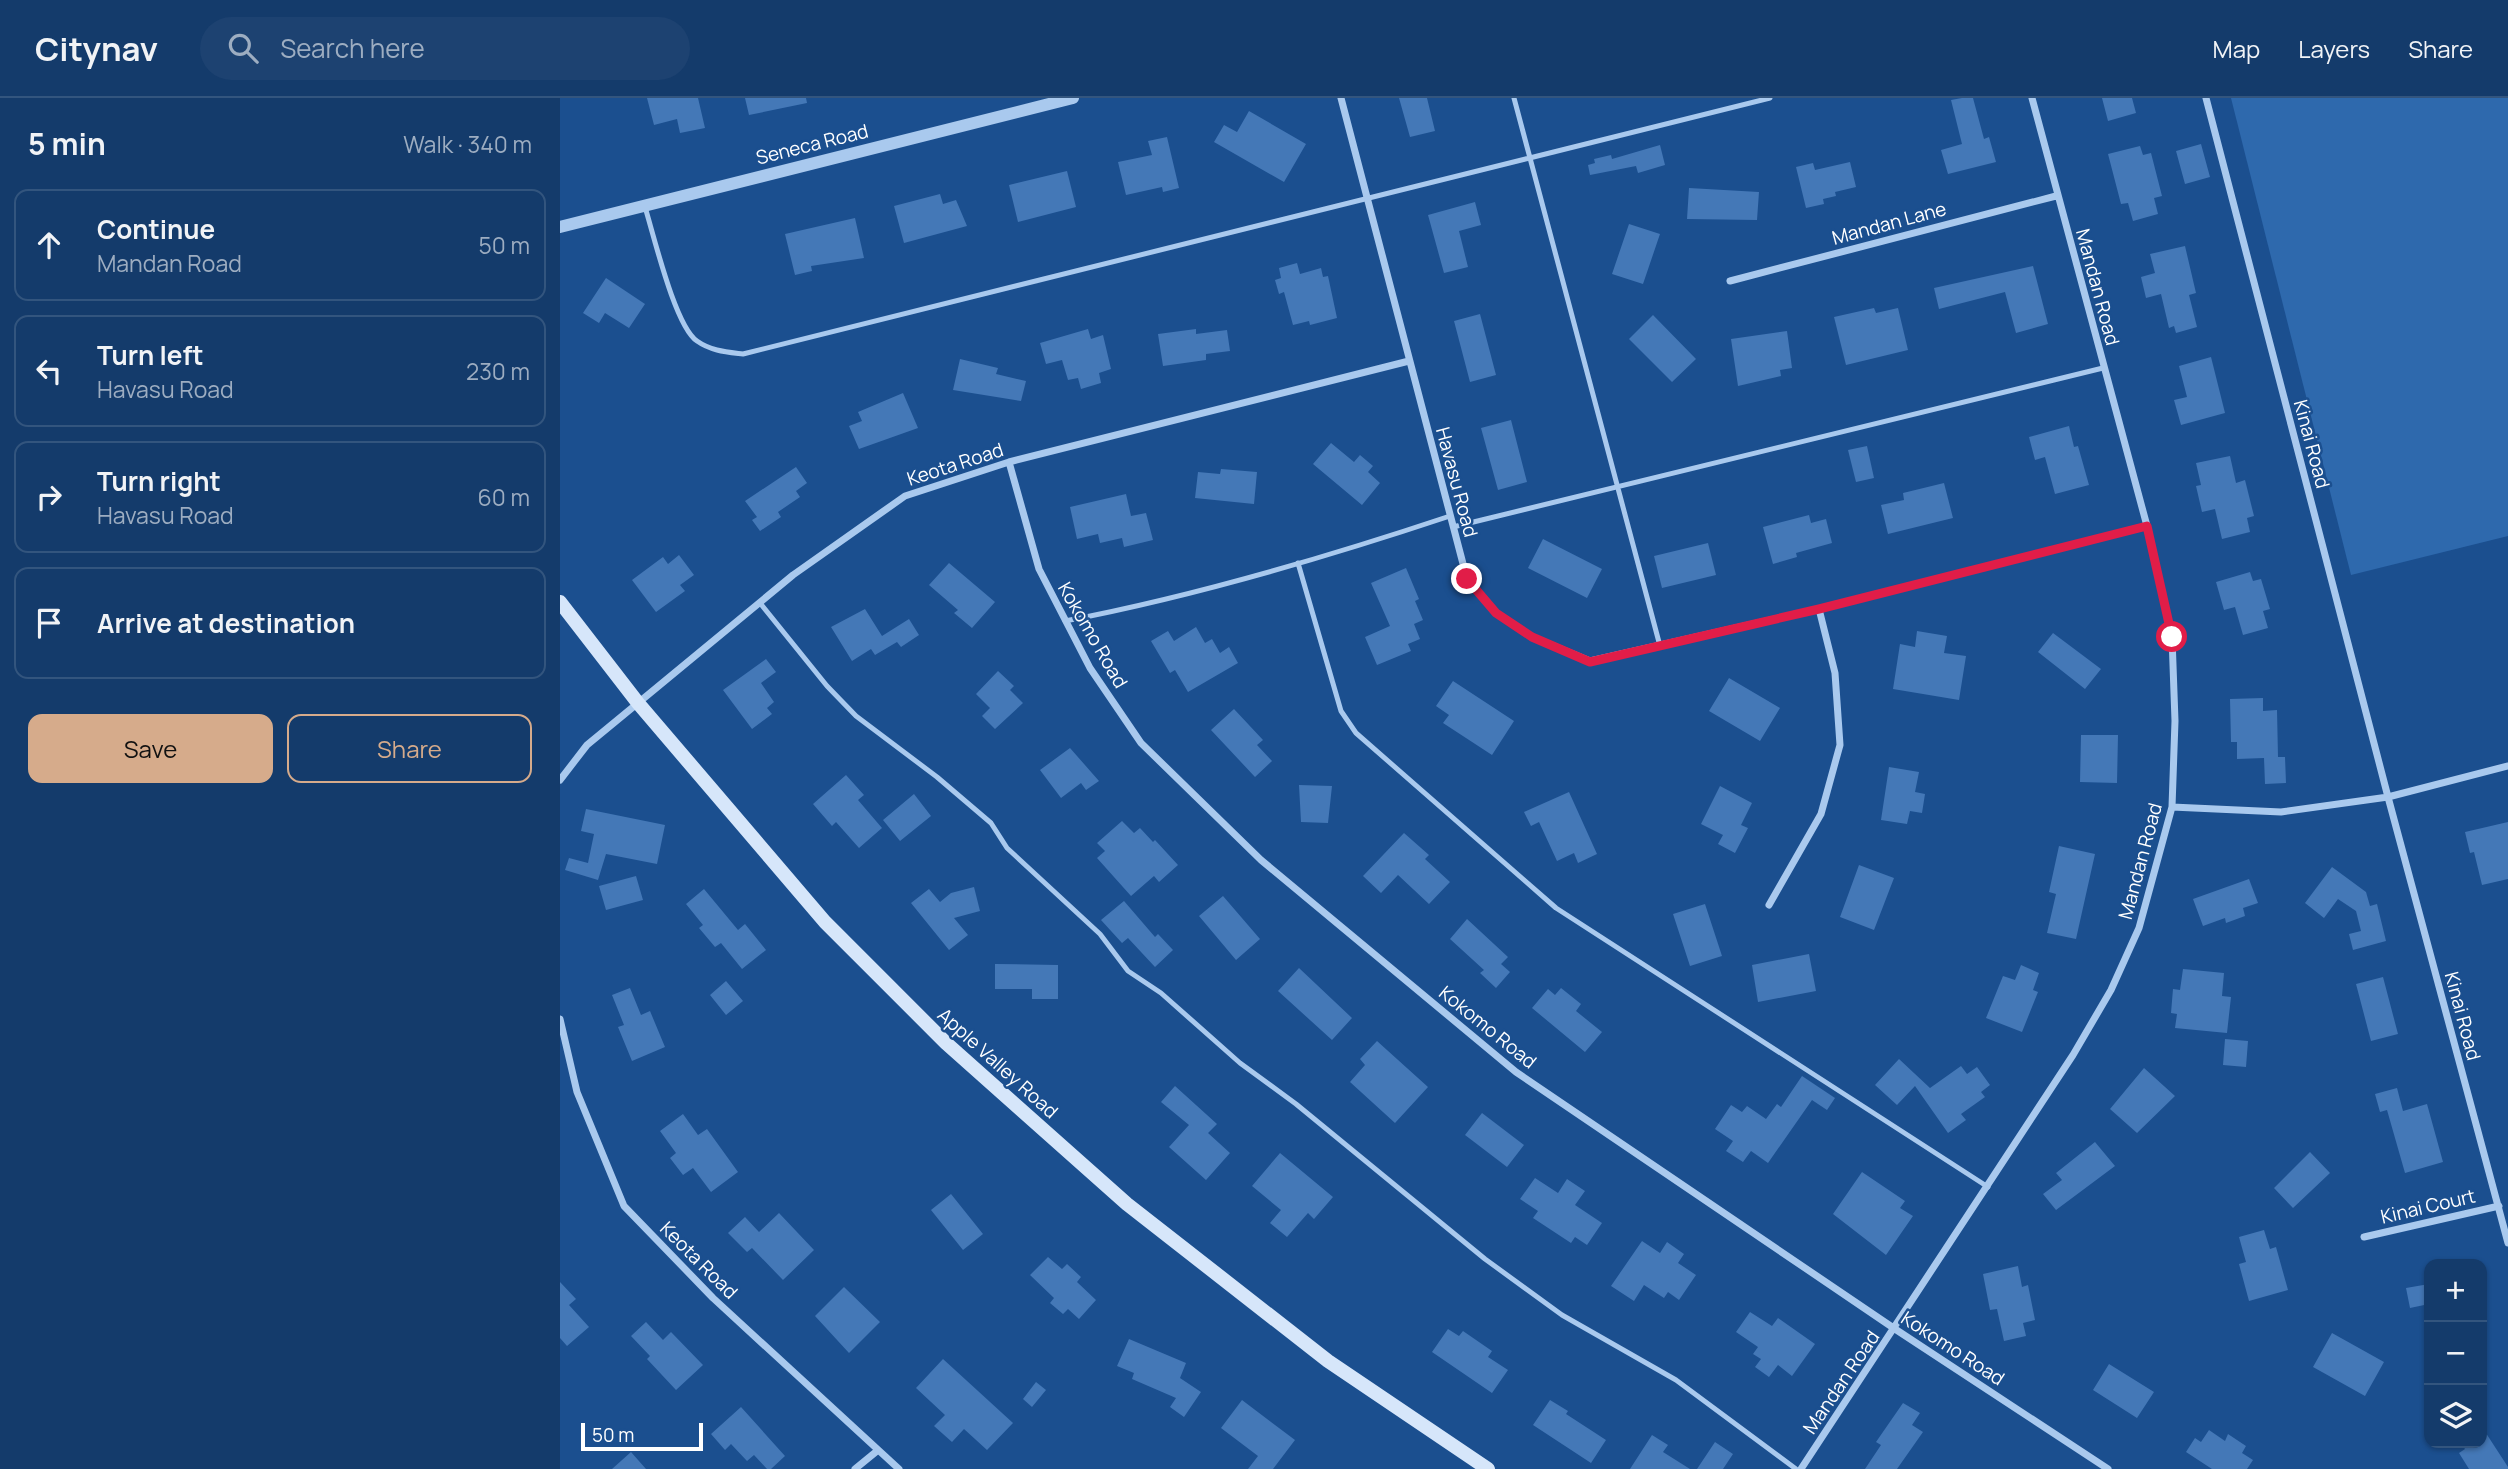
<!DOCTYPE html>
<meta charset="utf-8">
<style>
body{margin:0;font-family:Manrope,sans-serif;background:#1d4271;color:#f1f3f6}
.controls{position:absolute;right:21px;bottom:21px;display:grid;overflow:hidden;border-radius:14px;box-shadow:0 2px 5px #0004}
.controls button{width:63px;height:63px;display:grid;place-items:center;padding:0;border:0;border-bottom:2px solid #33557e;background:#143b6b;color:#f1f3f6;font:35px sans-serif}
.scale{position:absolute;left:21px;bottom:18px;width:122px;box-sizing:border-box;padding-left:7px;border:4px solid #fff;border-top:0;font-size:19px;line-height:24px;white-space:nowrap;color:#fff;-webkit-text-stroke:5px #1b4f8f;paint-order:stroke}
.stop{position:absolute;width:21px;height:21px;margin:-16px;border:5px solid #e11d48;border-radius:50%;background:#fff}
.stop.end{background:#e11d48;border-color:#fff;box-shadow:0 2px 7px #0008}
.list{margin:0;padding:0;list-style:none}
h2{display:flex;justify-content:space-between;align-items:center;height:91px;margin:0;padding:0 28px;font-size:30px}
h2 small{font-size:23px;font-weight:400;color:#9dadc1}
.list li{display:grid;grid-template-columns:46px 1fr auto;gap:21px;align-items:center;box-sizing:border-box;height:112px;margin:0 14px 14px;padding:0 14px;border:2px solid #33557e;border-radius:14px}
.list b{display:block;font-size:26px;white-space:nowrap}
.list p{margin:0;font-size:23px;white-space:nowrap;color:#9dadc1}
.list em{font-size:23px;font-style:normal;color:#9dadc1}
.actions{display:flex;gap:14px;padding:21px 28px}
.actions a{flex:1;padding:16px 0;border:2px solid #d6ab8b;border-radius:14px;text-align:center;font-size:24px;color:#d6ab8b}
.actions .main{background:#d6ab8b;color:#111}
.icon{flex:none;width:38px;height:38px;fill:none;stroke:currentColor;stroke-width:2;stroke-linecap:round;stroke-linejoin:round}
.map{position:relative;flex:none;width:1948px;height:1371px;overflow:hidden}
header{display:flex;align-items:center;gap:42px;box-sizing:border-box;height:98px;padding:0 35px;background:#143b6b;border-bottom:2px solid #33557e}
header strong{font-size:33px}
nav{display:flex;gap:38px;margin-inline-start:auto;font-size:24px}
.search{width:490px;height:63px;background:#1d4271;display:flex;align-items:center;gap:18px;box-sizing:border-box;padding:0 24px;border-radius:38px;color:#9dadc1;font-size:26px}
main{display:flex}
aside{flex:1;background:#143b6b}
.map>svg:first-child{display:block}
</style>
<header>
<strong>Citynav</strong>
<div class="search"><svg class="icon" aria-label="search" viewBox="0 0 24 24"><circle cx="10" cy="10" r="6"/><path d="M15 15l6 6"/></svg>Search here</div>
<nav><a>Map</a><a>Layers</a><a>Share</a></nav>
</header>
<main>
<aside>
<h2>5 min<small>Walk · 340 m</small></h2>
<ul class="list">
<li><svg class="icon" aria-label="ahead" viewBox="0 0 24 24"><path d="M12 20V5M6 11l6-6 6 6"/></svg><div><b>Continue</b><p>Mandan Road</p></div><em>50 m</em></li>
<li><svg class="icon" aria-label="left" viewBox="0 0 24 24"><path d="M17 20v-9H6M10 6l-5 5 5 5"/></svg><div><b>Turn left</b><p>Havasu Road</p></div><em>230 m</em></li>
<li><svg class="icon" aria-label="right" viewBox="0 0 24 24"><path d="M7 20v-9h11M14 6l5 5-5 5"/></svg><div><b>Turn right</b><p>Havasu Road</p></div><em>60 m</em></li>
<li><svg class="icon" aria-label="arrive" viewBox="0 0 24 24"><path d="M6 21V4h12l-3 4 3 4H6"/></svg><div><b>Arrive at destination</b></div></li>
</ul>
<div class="actions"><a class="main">Save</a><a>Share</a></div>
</aside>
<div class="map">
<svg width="1948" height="1371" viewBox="0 0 1948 1371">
<rect width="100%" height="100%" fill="#1b4f8f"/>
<path fill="#2e69ad" d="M1671,0H1948V438L1791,477Z"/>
<path fill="#4478b7" d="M87,0H138L145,30L120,35L117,21L94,27Z
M185,0H246L247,5L189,17Z
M839,0H867L875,33L850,39Z
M1402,0H1413L1424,41L1429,39L1436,64L1388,76L1381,52L1402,46L1391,2Z
M1542,0H1572L1576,15L1548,23Z
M689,13L746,46L724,84L654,44L664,27L677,34Z
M607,39L619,90L603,94L602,89L566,97L558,64L592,57L588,43Z
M1641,46L1650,79L1625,86L1616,53Z
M1100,47L1105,67L1078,75L1076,68L1030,77L1028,67L1035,65L1034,61L1051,57L1052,61Z
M1580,48L1583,57L1591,55L1602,98L1594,100L1598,116L1573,123L1568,105L1561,106L1548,56Z
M1290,64L1296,89L1275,94L1276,98L1263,101L1264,106L1246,110L1236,69L1253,65L1255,72Z
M507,73L516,109L458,124L449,87Z
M1129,90L1199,94L1197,122L1127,121Z
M380,96L383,106L396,102L407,128L344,145L334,108Z
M915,104L921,127L899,133L908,169L884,175L868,117Z
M295,120L304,160L251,168L252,173L235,177L225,136Z
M1069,126L1100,136L1083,186L1052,176Z
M1625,148L1636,195L1629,197L1637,229L1616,235L1614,228L1609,230L1601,196L1586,200L1581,179L1595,175L1590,156Z
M737,165L740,176L761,170L763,179L768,178L777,220L750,227L749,223L733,227L724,194L719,196L715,182L721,180L719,170Z
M1473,168L1488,226L1456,235L1445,194L1379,211L1374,190Z
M46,180L85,206L69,230L45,215L39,225L23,215Z
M1314,210L1316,215L1338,210L1348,252L1286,267L1274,219Z
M920,216L936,277L910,284L894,223Z
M1093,217L1136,261L1112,284L1069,241Z
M528,231L531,241L543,237L551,271L539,275L541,285L521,291L518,280L508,282L502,262L486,266L480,245Z
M636,231V236L667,232L670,253L646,256V262L603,268L598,236Z
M1227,233L1232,270L1220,272L1221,278L1178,288L1171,241Z
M1651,259L1665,315L1621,327L1614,302L1627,299L1619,268Z
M400,261L438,270L436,276L466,283L461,303L393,292Z
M343,295L358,330L299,351L289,328L302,323L298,314Z
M951,322L967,384L938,392L921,330Z
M1509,328L1514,349L1518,348L1529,387L1495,396L1485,359L1475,362L1469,339Z
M771,345L794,364L800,357L813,368L808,374L820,385L802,407L753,366Z
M1307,348L1314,380L1296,384L1288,352Z
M1670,358L1676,385L1685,382L1694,418L1687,420L1690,434L1662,441L1655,411L1642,414L1636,388L1641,387L1636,365Z
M236,369L247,385L236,393L240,399L218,414L221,419L200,433L192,422L197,419L185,403Z
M661,371L697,374L694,406L635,400L638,374L660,376Z
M1384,385L1393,420L1328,436L1321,407L1344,402L1343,395Z
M566,396L571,418L586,415L593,442L564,449L562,440L540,445L538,436L517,441L510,409Z
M1249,417L1251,425L1266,421L1272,445L1236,455L1237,459L1213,466L1203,429Z
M983,441L1042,471L1027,500L968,470Z
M1148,445L1156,477L1102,490L1094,458Z
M119,457L134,477L120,487L125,493L96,514L72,482L103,459L108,466Z
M389,465L435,504L412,530L394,515L398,512L369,487Z
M846,470L859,501L855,503L863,522L854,526L860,541L848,546L851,553L817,567L805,539L830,528L811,485Z
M1690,474L1693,483L1701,481L1710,511L1703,513L1708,530L1683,537L1675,509L1664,512L1656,484Z
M305,511L322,538L349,521L359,537L341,549L337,544L315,557L311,551L292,563L271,529Z
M636,529L645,545L652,541L660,555L669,549L678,565L628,594L615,572L610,575L591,543L608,533L614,543Z
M1357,533L1387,538L1384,555L1406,558L1399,602L1333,591L1340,546L1355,549Z
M1493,535L1541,571L1525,591L1478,554Z
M206,561L216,574L201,585L214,604L207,610L212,616L192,631L163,592Z
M438,573L454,588L450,592L463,605L435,631L422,618L430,610L416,596Z
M1169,580L1220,610L1200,643L1149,613Z
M893,583L954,623L932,657L883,625L889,617L876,608Z
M1703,600V613L1717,612L1718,659H1725L1726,685L1705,686L1704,660L1677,661V644H1671L1670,601Z
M674,611L703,642L697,647L712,663L695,679L651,632Z
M1521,637H1558L1557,685L1520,684Z
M510,650L539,683L526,692L521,685L501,700L480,672Z
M1329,669L1359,674L1355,694L1365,696L1362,715L1350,713L1347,726L1321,722Z
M286,677L304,697L298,702L322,730L299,750L276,724L272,728L253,706Z
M739,687L772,688L768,725L741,724Z
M1160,688L1192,705L1181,727L1188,730L1175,755L1158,746L1163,737L1141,726Z
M1009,694L1037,756L1018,765L1014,755L997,763L979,724L971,728L964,714Z
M354,696L371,718L340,743L323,722Z
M26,711L105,727L97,766L46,756L38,782L5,772L9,760L28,765L34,736L21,733Z
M562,723L574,735L580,730L593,744L595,742L618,767L599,784L594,778L571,798L537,760L545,753L537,745Z
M1948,724V781L1922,787L1914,754L1910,755L1905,734Z
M844,735L869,757L865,761L890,784L869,806L838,777L821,795L803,778Z
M1499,748L1535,756L1516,841L1487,835L1496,796L1489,794Z
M1299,767L1334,780L1314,832L1280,819Z
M1772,769L1806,794L1810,808L1817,806L1826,843L1793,852L1789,836L1801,833L1796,813L1778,801L1764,820L1745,805Z
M76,778L83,802L46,812L39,788Z
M1689,781L1698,805L1683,810L1685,818L1666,825L1665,820L1643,828L1633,801Z
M414,789L420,813L394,820L408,837L389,852L351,805L369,791L380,804L391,795Z
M144,791L178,832L185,826L206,852L182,871L161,845L155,849L139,830L143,827L126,806Z
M663,798L700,841L676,862L639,818Z
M564,803L595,839L598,836L613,852L595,869L568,840L562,845L541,822Z
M1145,806L1162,858L1130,868L1113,816Z
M907,821L948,859L941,866L950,874L936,890L920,875L924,872L890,841Z
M1249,856L1256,893L1198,904L1192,867Z
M435,866L498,867V901H472V891H435Z
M1461,867L1479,875L1473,892L1478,894L1462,934L1426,920L1443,878L1455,882Z
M739,870L792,920L772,942L718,893Z
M1623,871L1664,875L1662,898L1671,899L1667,935L1615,930L1617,916L1611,915L1613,891L1620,892Z
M1823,879L1838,936L1811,943L1796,886Z
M166,883L183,903L166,917L150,897Z
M70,890L81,917L90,913L105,949L72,963L58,929L64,927L52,897Z
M1001,890L1021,906L1016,913L1042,934L1025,954L972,910L988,891L995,897Z
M1665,941L1688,943L1686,969L1663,967Z
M817,943L868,989L835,1025L790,984L805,967L800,961Z
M1339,961L1370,990L1401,968L1407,976L1417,969L1430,987L1421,994L1425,999L1401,1016L1406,1022L1388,1035L1355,988L1337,1007L1315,987Z
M1584,970L1615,998L1577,1035L1550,1011Z
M1242,978L1275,1000L1267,1012L1252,1002L1208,1065L1191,1053L1183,1064L1166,1053L1173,1043L1155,1031L1171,1007L1182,1014L1187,1008L1206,1021L1217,1006L1221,1009Z
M615,988L657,1026L648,1035L670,1055L646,1082L609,1049L629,1027L601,1004Z
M1837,990L1843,1013L1867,1006L1883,1064L1845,1075L1827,1012L1820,1014L1815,996Z
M922,1015L964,1047L947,1069L905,1037Z
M123,1016L138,1037L147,1031L178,1074L151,1094L133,1070L123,1077L110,1060L116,1055L100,1033Z
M1535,1044L1555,1068L1496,1112L1483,1096L1502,1082L1496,1075Z
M1750,1054L1770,1075L1733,1110L1714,1090Z
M720,1055L773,1099L754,1121L748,1115L727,1139L710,1125L721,1112L692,1088Z
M1302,1074L1345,1103L1340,1110L1353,1118L1326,1157L1273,1116Z
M975,1080L998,1095L1007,1081L1025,1093L1015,1107L1042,1125L1027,1147L1015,1139L1011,1145L973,1120L978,1113L960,1101Z
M391,1096L423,1136L403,1152L371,1112Z
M219,1115L254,1152L223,1182L192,1150L187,1154L168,1135L185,1119L199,1134Z
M1704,1132L1710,1151L1716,1149L1728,1192L1689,1203L1679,1166L1686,1164L1679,1139Z
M1082,1143L1100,1155L1107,1144L1124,1156L1118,1165L1136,1177L1119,1202L1108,1194L1104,1200L1084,1187L1074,1203L1051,1188Z
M488,1159L502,1171L507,1166L521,1179L517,1184L536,1202L519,1221L508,1211L503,1216L490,1205L494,1200L470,1177Z
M1458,1168L1462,1189L1468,1187L1475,1222L1463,1225L1466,1238L1444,1243L1437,1211L1430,1212L1423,1176Z
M0,1184L16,1201L9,1207L29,1229L7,1248L0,1240Z
M1869,1186V1206L1850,1210L1846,1190Z
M284,1189L320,1224L289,1255L255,1218Z
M1190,1214L1212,1228L1218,1220L1255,1246L1232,1278L1218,1267L1209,1279L1195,1269L1201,1261L1193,1256L1198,1249L1176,1234Z
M86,1224L103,1242L111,1234L143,1267L116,1292L87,1261L90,1258L71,1238Z
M888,1231L899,1238L903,1233L932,1253L928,1259L948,1272L932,1295L872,1254Z
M1772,1235L1824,1264L1805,1298L1753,1269Z
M569,1241L626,1265L620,1280L641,1294L624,1319L610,1309L616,1300L572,1281L574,1275L557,1268Z
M383,1261L453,1325L427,1352L404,1331L392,1344L374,1328L385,1317L356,1290Z
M1549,1266L1594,1294L1577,1320L1533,1292Z
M476,1284L486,1292L472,1309L463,1301Z
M682,1302L735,1342L713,1371H688L698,1358L661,1330Z
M990,1302L1008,1313L1006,1316L1046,1342L1031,1365L973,1327Z
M1343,1305L1360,1315L1352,1327L1363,1334L1337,1371H1305L1321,1347L1316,1344Z
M181,1309L225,1358L211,1371H207L194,1357L187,1363L171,1346L165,1352L151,1336Z
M1922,1329L1948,1369V1371H1909L1899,1355L1905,1351L1901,1345H1922Z
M1649,1332L1665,1343L1668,1336L1686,1348L1682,1355L1693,1362L1687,1371H1652L1626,1354L1635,1340L1641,1344Z
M1092,1337L1108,1347L1103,1354L1130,1371H1070Z
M1155,1344L1173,1356L1163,1371H1137Z
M71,1354L86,1371H52Z"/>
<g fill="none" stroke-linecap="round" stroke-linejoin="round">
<path stroke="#a9c9ee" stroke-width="5" d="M954,0L1100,548
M85,109C94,138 115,228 137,243C151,253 167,254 183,256L1210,0
M893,429L1543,270
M738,465L781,613L796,635L996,810L1428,1089
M200,505L267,588L296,618L377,679L431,725L447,750L540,836L568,873L601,895L680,965L736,1006L925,1161L1002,1217L1116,1282L1236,1371
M505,523C636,498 764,460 890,418"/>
<path stroke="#a9c9ee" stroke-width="7" d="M781,0L907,481L936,515L972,539L1030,563L1259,511L1587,428
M1646,0L1828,699L1948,1145
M1170,183L1496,98
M449,364L479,471L530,570L581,645L701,762L956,974L1335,1231L1548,1371
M0,682L27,647L95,591L233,477L345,398L449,364L849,263
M1612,709L1721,714L1828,699L1948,668
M1209,807L1261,716L1280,647L1275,575L1259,511
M0,921L17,994L64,1108L153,1200L339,1371
M1804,1139L1939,1108
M295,1371L317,1353
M1241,1371L1513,957L1551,892L1579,830L1612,709L1615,623L1612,539L1587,428L1472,0"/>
<path stroke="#a9c9ee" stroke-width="12" d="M0,129L513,0"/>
<path stroke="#d6e6fa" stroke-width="14" d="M0,504L78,605L265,824L386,945L567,1106L768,1263L928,1371"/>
</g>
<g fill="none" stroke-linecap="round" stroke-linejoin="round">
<path stroke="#e11d48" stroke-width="9" d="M907,481L936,515L972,539L1030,564L1259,511L1587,428L1612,539"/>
</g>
<g text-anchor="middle" stroke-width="5" stroke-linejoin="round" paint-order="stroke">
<g font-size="19" fill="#fff" stroke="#1b4f8f">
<text transform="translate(252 46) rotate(-14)" y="7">Seneca Road</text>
<text transform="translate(1329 125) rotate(-15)" y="7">Mandan Lane</text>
<text transform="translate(1538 189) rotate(75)" y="7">Mandan Road</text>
<text transform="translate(1752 346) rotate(75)" y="7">Kinai Road</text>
<text transform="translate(395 366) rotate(-18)" y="7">Keota Road</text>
<text transform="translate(897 384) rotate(75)" y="7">Havasu Road</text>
<text transform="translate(533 537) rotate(60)" y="7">Kokomo Road</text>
<text transform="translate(1580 763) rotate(-75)" y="7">Mandan Road</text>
<text transform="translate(1903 918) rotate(75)" y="7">Kinai Road</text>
<text transform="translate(928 929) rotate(39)" y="7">Kokomo Road</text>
<text transform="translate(438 965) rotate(42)" y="7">Apple Valley Road</text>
<text transform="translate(1868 1108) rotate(-13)" y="7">Kinai Court</text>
<text transform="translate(139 1162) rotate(45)" y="7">Keota Road</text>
<text transform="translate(1393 1250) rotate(33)" y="7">Kokomo Road</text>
<text transform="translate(1281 1284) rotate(-56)" y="7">Mandan Road</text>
</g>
</g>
</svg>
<div class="controls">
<button>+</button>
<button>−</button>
<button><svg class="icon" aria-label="layers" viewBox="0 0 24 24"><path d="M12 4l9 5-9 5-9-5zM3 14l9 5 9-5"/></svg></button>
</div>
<div class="scale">50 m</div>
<div class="stop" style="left:1612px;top:539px"></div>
<div class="stop end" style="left:907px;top:481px"></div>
</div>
</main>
